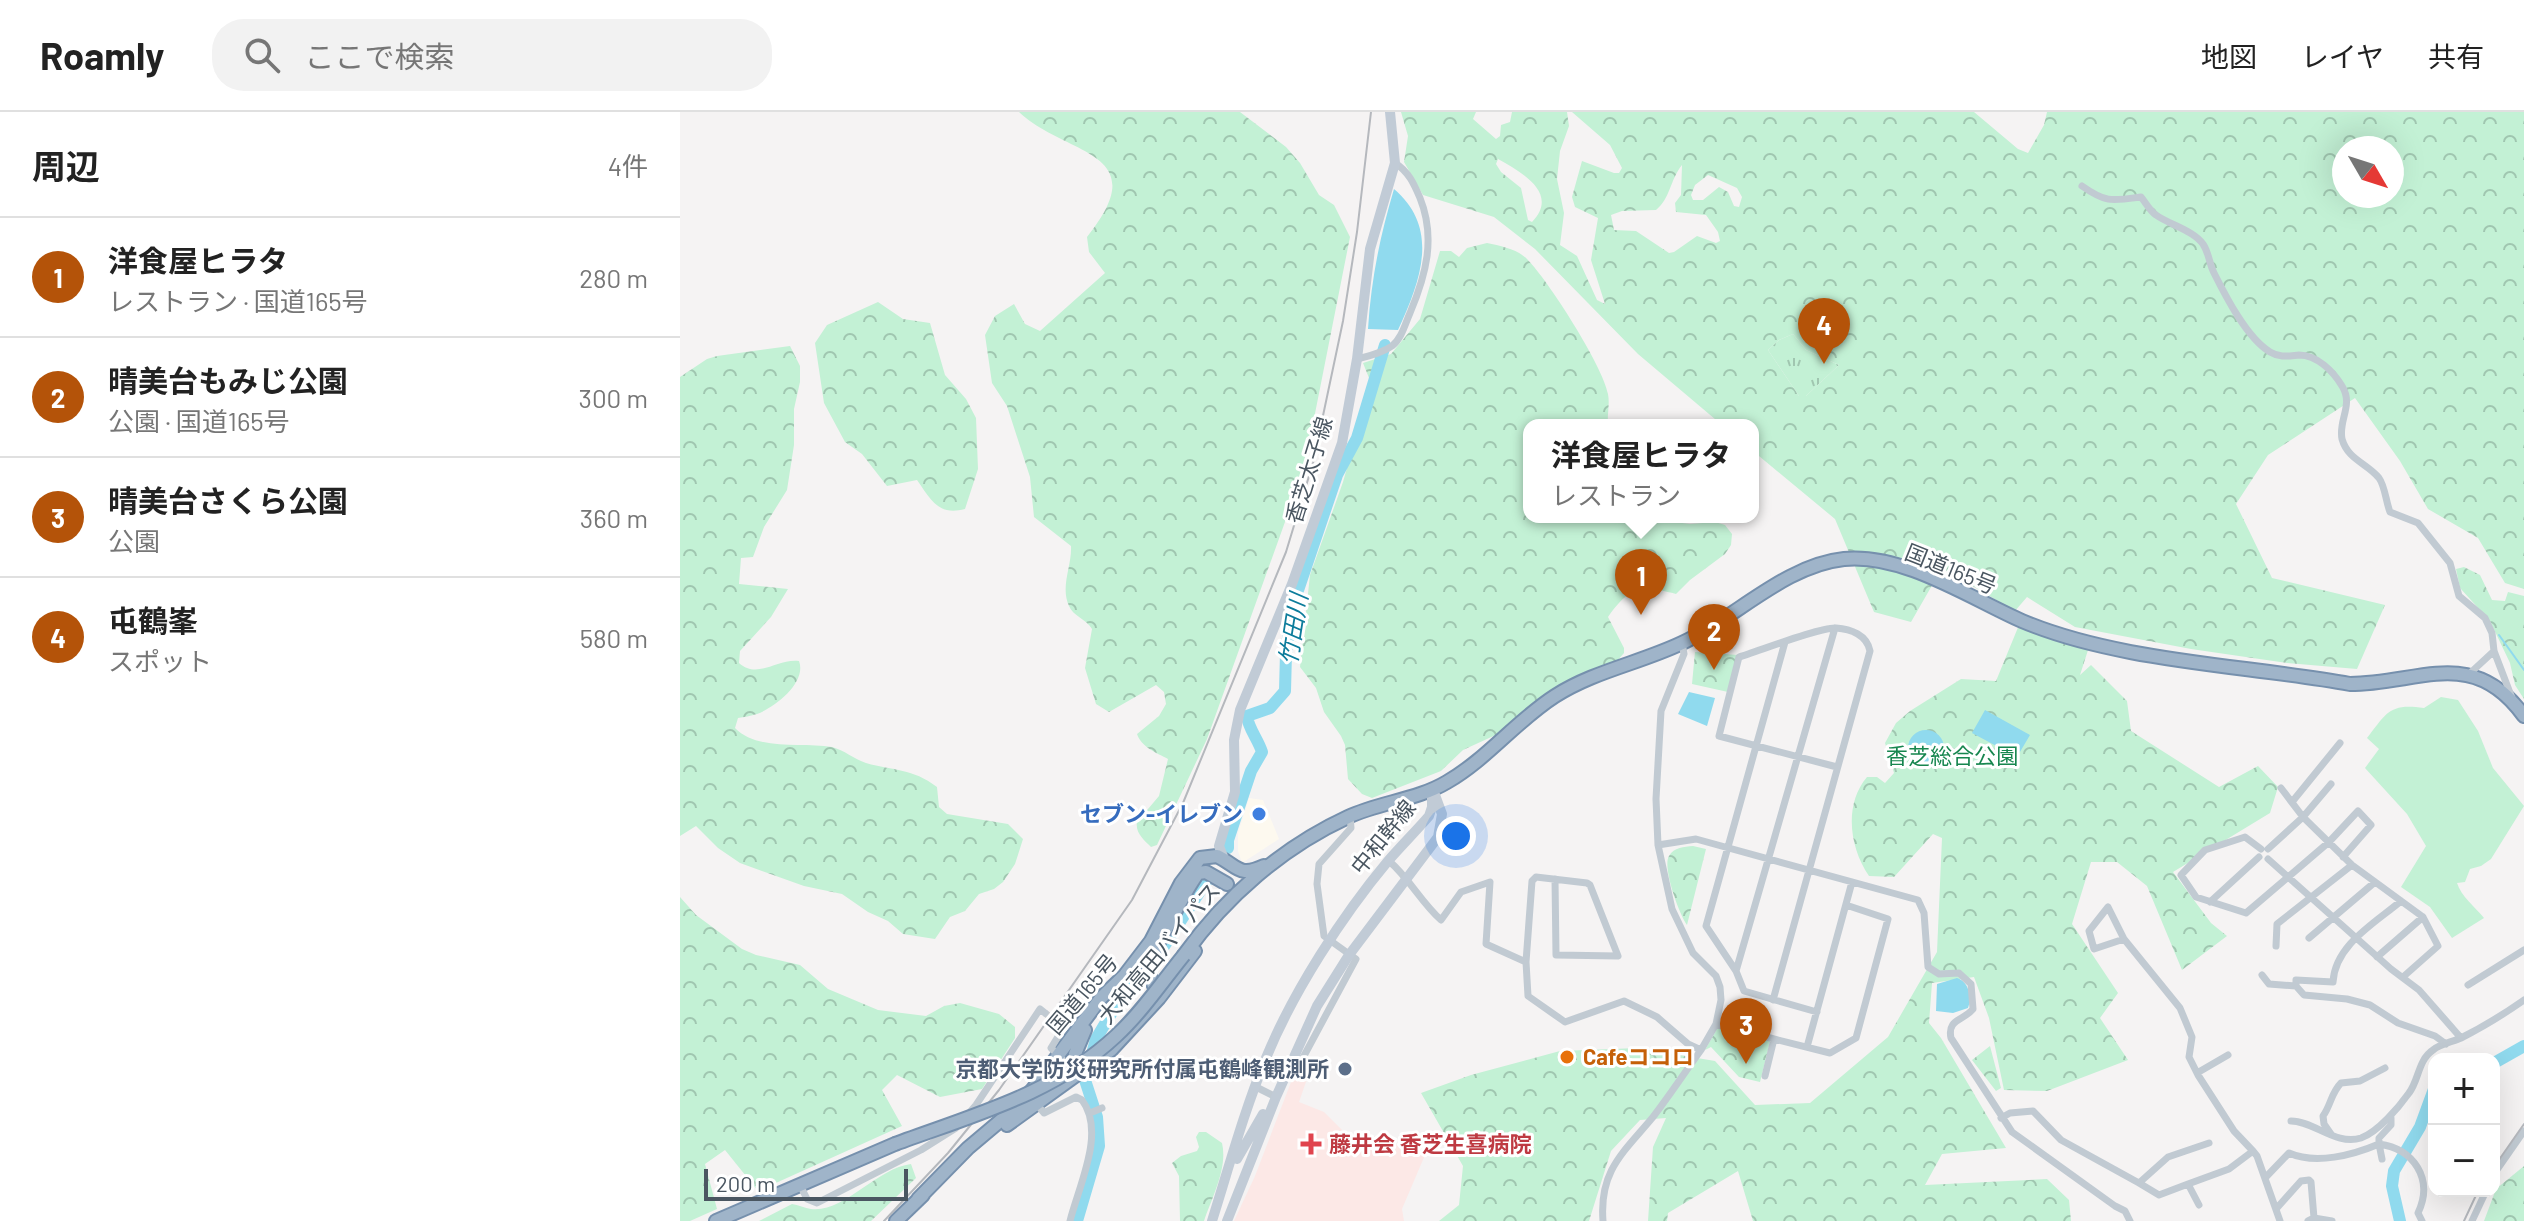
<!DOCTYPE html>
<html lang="ja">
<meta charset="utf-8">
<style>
body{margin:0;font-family:Barlow,"Noto Sans JP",sans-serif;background:#f2f2f2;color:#222}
.controls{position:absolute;right:24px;bottom:24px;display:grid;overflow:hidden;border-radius:16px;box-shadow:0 8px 32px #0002}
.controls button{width:72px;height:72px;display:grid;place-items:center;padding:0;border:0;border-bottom:2px solid #e0e0e0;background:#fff;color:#222;font:40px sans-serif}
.compass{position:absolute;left:1652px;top:24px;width:72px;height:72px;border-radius:50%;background:#fff;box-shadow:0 8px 32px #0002;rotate:129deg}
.scale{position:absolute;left:24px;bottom:20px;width:204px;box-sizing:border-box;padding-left:8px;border:4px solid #4a5661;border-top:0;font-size:22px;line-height:28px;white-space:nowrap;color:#4a5661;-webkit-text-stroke:6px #fff;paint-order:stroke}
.you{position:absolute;left:776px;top:724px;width:28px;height:28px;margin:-20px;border:6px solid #fff;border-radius:50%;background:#1a73e8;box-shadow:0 0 0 12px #1a73e833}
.badge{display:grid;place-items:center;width:52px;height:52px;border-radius:50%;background:#b45309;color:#fff;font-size:26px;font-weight:700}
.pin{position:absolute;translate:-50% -66px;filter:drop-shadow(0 2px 4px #0008)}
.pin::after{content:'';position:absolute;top:42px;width:28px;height:24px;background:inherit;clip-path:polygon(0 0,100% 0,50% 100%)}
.popup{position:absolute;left:843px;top:307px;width:236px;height:104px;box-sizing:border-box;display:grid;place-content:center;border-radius:16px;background:#fff;filter:drop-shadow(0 2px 6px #0005);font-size:26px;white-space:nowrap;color:#767676}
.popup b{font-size:30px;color:#222}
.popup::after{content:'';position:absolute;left:50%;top:100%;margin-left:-16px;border:16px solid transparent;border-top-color:#fff}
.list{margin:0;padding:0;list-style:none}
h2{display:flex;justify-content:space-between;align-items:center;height:104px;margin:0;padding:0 32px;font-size:34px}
h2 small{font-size:26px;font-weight:400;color:#767676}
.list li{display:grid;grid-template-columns:52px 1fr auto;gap:24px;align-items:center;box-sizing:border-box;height:120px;padding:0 32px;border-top:2px solid #e0e0e0}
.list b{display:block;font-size:30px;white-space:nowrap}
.list p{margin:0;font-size:26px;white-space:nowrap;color:#767676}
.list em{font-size:26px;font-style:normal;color:#767676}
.icon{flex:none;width:44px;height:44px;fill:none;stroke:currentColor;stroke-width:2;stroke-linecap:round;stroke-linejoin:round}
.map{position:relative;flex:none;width:1844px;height:1109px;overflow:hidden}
header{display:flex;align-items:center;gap:48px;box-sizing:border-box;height:112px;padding:0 40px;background:#fff;border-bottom:2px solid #e0e0e0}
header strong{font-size:38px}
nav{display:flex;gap:44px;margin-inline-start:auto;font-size:28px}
.search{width:560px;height:72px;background:#f2f2f2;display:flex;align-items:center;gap:20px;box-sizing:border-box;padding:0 28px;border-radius:32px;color:#767676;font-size:30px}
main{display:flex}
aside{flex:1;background:#fff}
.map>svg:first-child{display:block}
</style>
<header>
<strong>Roamly</strong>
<div class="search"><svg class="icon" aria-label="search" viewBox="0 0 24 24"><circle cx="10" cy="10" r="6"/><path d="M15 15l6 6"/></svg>ここで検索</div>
<nav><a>地図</a><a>レイヤ</a><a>共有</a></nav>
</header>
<main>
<aside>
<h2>周辺<small>4件</small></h2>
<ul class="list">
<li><span class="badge">1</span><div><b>洋食屋ヒラタ</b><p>レストラン · 国道165号</p></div><em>280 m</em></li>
<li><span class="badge">2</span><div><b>晴美台もみじ公園</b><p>公園 · 国道165号</p></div><em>300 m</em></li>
<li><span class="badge">3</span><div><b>晴美台さくら公園</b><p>公園</p></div><em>360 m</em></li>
<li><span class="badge">4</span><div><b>屯鶴峯</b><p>スポット</p></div><em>580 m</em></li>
</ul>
</aside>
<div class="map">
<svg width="1844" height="1109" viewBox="0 0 1844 1109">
<defs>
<pattern id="grass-tufts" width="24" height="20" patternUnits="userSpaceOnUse" patternTransform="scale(2)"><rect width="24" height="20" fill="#c3f1d5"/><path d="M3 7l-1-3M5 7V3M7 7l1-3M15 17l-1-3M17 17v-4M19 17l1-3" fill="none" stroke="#a0c6b0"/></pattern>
<pattern id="forest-crowns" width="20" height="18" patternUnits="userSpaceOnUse" patternTransform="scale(2)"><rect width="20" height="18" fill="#c3f1d5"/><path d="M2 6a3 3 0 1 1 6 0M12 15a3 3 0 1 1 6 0" fill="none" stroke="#a0c6b0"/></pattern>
</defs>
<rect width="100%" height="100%" fill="#f5f3f3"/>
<path fill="#fdf9ef" d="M569,686L583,688L599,727L562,751L558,739V721Z"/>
<path fill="#fce8e6" d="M616,957L627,967L619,990L644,1000L666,1022L664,1027L689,1036L694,1024L745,1043L722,1097L724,1109H554L575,1064Z"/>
<path fill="url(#grass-tufts)" d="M1113,222L1126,238L1159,253L1126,284H1119L1088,238L1099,228Z"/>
<path fill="url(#forest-crowns)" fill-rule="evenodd" d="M339,0H560L606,35L620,51L639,83L654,93L670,125L624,357L527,627L477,733L471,735C464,728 455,721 457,710L479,684L488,647C477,641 461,635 457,622L479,604L486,592L484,580L476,573L429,600L416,592L405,556L412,517C406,507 393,504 389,494C380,474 392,454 391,434L354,405L350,365L327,294L312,271L305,223L315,204L334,192L345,212L360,219L425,161L409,140L407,125C477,38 385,44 339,0Z
M721,0H796L793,7L816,27L820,24L821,13L830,10L832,0H887L889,14L880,39L877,67L884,101L880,133L897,144L917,188L925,192L911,148L918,106L895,95L892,85L902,49L934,61H939L942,56L930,33L892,0H1294L1338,37L1348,41L1364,13L1367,0H1844V477L1825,471L1798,426L1748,397L1720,349L1675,286L1588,343L1556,392L1592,466L1705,493L1677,557L1607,551L1511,537L1395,515L1347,485L1335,499L1262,456L1231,510L1194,500L1155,407L1073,339V313H1042L958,242L855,137L814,105L743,83L724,50L728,24ZM1664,36H1712V84H1664ZM818,47C841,60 880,81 852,110L848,108L841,76L821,60L816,52ZM1002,53L1001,83L995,91L996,100L1026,103L1038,120L1040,129L1036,131L1017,124L994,140L989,141L956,119L934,118L931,103L942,99L976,98C990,87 990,68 1002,53ZM1028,63L1057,76L1062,85L1059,95L1054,94L1048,80L1039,75L1023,88H1013L1011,83L1015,73ZM1113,222L1126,238L1159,253L1126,284H1119L1088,238L1099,228Z
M807,131C821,134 837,137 847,147C868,168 923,254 928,282C930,292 927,303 928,313H849V405H955L1010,412L1035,410L1045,413L1052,422L1051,433L1045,442L1010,468L996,482C961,473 950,474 928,505L944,536V541L937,549L867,583L820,621L783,638L761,659L692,686L682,682L668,667L665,633L661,624L644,600L636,576L620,555L630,463L663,370L691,271L683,251L711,242L740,207L760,139H771L779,145L787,136Z
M198,190L223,207L250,211L265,263L286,287L296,306L298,357L285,397C258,404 251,388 237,368L207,374L182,342L165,330L144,291L135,231L147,213Z
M110,234L120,254V270L114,297V333L107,378L84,415L73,445L61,446L59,472L108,477L91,505L60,539L59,551C78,568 97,546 119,549C127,570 96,595 77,602C71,604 64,605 58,606L55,616C77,639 122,630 152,635C164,638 174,647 186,651C214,659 232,656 257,675L259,695L267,702L328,712L343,727L335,752L323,770L314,777L299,782L285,799L270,805L255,827L223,822L208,809L188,800L162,782L124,774L60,751L38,736L16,714L0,724V265L27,247L37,244Z
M1784,455L1800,463L1812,488L1825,489L1828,480L1844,484V587L1835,573L1830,551L1810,509L1780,476L1776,457Z
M1339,513L1409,535L1400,563L1411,553L1447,589L1451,619L1539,675L1578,654L1598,675L1590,701L1493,760L1531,811L1547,824L1502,858L1467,774L1437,750H1411L1392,812L1438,881L1420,906L1448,948L1367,979L1324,978L1309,906L1294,865L1252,871L1249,911L1261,926L1326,1036L1262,1042L1245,1073L1367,1067L1389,1088L1391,1109H1073L1058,1059L988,1101L987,1109H968L973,1035L986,1006L960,1008L931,1039L909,1109H759L779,1093L783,1054L741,981L791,963L880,939L958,936L1035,949L1075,993L1130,991L1208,925L1257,840L1262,726L1253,722L1214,765L1189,764C1169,735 1164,692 1187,665H1197L1205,671L1214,661L1205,631L1216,611L1230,599L1281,567L1316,569Z
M1015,540L1058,543L1048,580L1012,572Z
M1013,734L1026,737L1007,813C999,802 982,755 989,744C994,735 1004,735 1013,734Z
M0,785L16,803L62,837L76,843L120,853L148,877L198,898L246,904L264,894L280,891L319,902L335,915V926L302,977L260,985L217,963L202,978L222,1014L78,1079L45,1038L25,1052L37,1097L10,1109H0Z
M1038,915L1091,926L1080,970L1059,965L1031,935L1025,938Z
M1310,934L1321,976L1316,979L1292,948Z
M519,1020H526L542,1031C548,1056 532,1085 524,1109H500L499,1064L492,1051L501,1044L517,1039L519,1035L516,1025Z
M231,1052L236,1066L191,1109H79L112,1092C118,1093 125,1096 131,1097C164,1101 197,1056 231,1052Z
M1844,1054V1109H1804L1816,1077Z"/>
<path fill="#c3f1d5" d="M1761,585L1778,588L1798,619L1813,656L1844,694L1811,747L1801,754L1790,757L1785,770L1777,771C1781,784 1795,795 1804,806L1772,826L1750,795L1721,775L1746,734L1727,702L1685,656L1699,637L1687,626C1707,600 1710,591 1744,596Z"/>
<path fill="#90daee" d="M714,77C761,117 740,170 718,218L688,217C691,168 700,124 714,77Z
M1009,580L1035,586L1027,614L998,602Z
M1305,598L1350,623L1337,645L1292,621Z
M1228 636a18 18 0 1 1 36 0a18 18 0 1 1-36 0Z
M1277,866C1289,869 1292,886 1288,896L1273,901L1256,899L1257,872Z"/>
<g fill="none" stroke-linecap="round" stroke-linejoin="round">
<path stroke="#90daee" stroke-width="2" d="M1819,523L1844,558"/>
<path stroke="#90daee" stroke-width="12" d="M548,736V728L571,659L582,640C578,627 568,616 567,604L590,596L605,579L606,541L612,496L657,363L677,326L705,233
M1814,951L1844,934
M397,1109L419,1034L417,1005L405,968L416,927L441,885L479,842L526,770
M1720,1109L1712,1074L1714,1059L1740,1015L1754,977"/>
<path stroke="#caccce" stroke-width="7" stroke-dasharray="7 3.5" stroke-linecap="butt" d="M365,901L378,911"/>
<g stroke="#7690ad" stroke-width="16">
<path id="trunk" d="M504,843C546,784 603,735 668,705C700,690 737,688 767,670C807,647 836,609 875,584C914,559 960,551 1002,531C1054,507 1105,453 1164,447C1223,441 1290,486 1342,509C1439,550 1566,553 1670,572C1739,572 1793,533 1844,604
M479,885L468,860L467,850C486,822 498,789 518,761L526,760L547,772
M405,918L395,942L401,951L409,952
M327,1013L431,938L479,886L515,839
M238,1087L288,1036L339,993L353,977L421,886L445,863L471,829L501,771L520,746L537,744C558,754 558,766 584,754
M36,1109L215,1032
M216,1109L243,1083"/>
</g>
<path stroke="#c1cad2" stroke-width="7" d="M1402,74C1426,91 1432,89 1461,85C1466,91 1470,99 1476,103C1490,113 1513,118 1523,132C1529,141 1529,151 1534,161C1546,185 1567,226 1590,240C1600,246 1608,244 1619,243C1637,243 1653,259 1662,274C1674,293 1658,308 1662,327C1668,348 1687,351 1699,366C1705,374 1706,390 1710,400L1738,411L1770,451L1779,484L1805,506L1812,521L1814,539L1832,586
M677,247C689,244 702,241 712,234C722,226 725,212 730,201C746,163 756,126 740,86C734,72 729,60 715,51
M1105,530L1026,814L1056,859L1064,879L1137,900
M1002,531L1004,542L981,599L976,687L978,733L992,797L1013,841L1036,864L1040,875L1041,888L1036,912L1021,938
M1787,564L1814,539
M1651,672L1623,705L1672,753L1743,805L1758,834L1723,865
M1612,690L1660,631
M978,733L1016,727L1238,788L1244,801L1248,855L1259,862L1279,861L1291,872L1293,897C1283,909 1267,907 1271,926L1332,1020L1435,1094L1445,1099L1450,1109
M1581,737L1565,725L1525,738L1501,763L1516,785L1566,801L1649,730L1678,699L1691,713L1663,745
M1588,737L1623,705L1601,676
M1588,747L1711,857L1739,878L1781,926
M709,749C729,766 741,790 761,808L781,780L810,770L806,832L846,850L848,884L885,910L944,889L977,905L1008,932L1021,938C1005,960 990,983 973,1005C944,1040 919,1058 923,1109
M1721,789C1695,811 1655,833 1653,870L1616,868V874L1624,883L1667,887L1690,893L1718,911L1755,924L1766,932
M1530,790L1579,745
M1629,826L1695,770
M1444,827L1414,837L1409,819L1428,795L1444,827L1500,896L1512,925L1509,945L1518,963L1554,1019L1573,1039L1549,1057L1508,1072
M1596,834L1597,812L1672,753
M1697,845L1743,805
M846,850L852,769L856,765L907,771L910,773L938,844L876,843L875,767
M1056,859L1155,516
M1582,863L1589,872L1616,874
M1788,873L1844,838
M1093,888L1190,539C1187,523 1171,517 1156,516C1140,515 1079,539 1059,545L1039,624L1157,655
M1036,912L1094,927L1085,964
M1094,927L1150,941L1176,926L1208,807L1166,793
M1127,935L1172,770
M610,952L618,955L676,847L644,824L637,772L639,752L671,716L670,704
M1517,961L1548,943
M377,963L384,953L382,947L371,936L379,923L378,911
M576,975L596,985
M355,990L364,1001L396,985L402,988C426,1020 399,1073 390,1109
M410,1001L422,996
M1321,1006L1330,1001L1353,999L1381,1028L1459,1071L1488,1045L1529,1031
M1711,1006V1013L1699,1026V1032C1734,1037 1754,1067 1738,1101L1742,1109
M1611,1009C1634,1009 1656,1034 1681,1026C1698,1020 1719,995 1729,981C1739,968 1738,948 1753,938C1760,932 1772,930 1781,926C1803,915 1824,902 1844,888
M1651,1022L1644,1012L1643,1004C1651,993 1651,981 1661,971L1680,969L1705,956
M1573,1039L1577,1044L1600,1109
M1814,1062L1844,1019
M1585,1066L1609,1041C1636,1053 1673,1043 1699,1032L1702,1047
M1459,1071L1479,1083L1508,1072L1519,1093
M120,1073L127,1087L137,1091L241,1038L276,1016L296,993L360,897L365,901
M1596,1097L1621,1069L1629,1068L1631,1070L1634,1106L1628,1109
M1634,1106L1652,1109
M1792,1109L1806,1079"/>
<path stroke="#c1cbd6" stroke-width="10" d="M544,747L539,734L555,680L554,628L560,598L612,472L662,331L677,247L690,137L715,51L710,0
M557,1047L583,1002
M532,1109C549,1055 564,999 586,946C613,880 662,804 708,749C721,734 736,719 749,704L752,695V678
M547,1109L596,985L637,894L669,843L758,725L762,702L755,683"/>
<use href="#trunk" stroke="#9fb4c9" stroke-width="12"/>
<path stroke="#b5b8bd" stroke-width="2" d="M1814,1055L1844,1012
M204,1109L268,1041L319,978L452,788L503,691L606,440L633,351L663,209L677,120L691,0
M1784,1109L1798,1079"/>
<g stroke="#7690ad" stroke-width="16" stroke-linecap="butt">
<path id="trunk-bridge" d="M215,1032C293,1003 374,982 436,924C462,900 482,870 504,843"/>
</g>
<use href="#trunk-bridge" stroke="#9fb4c9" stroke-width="12"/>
</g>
<circle fill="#3f7fe0" stroke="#fff" stroke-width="3" cx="579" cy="702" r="8"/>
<circle fill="#e8710a" stroke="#fff" stroke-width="3" cx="887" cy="945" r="8"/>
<circle fill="#5c6f8a" stroke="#fff" stroke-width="3" cx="665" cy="957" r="8"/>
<path fill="#e0444e" stroke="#fff" stroke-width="3" d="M627 1020h8v8h8v8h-8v8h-8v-8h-8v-8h8z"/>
<g text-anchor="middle" stroke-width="6" stroke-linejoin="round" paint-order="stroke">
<g font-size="22" fill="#4a5661" stroke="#fff">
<text transform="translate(629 358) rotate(-73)" y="8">香芝太子線</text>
<text transform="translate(1271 457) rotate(22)" y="8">国道165号</text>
<text transform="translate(703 725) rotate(-51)" y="8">中和幹線</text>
<text transform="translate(479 841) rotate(-50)" y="8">大和高田バイパス</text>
<text transform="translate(402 882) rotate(-50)" y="8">国道165号</text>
</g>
<g font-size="22" fill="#17864f" stroke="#fff">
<text x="1272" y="652">香芝総合公園</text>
</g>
<g font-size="22" font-weight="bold" fill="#366cbe" stroke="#fff" text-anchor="end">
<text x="563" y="710">セブン-イレブン</text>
</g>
<g font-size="22" font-weight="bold" fill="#c56008" stroke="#fff" text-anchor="start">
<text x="903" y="953">Cafeココロ</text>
</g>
<g font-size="22" font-weight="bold" fill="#4e5e75" stroke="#fff" text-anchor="end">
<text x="649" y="965">京都大学防災研究所付属屯鶴峰観測所</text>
</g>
<g font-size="22" font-weight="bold" fill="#be3a42" stroke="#fff" text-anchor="start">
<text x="649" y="1040">藤井会 香芝生喜病院</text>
</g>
<g font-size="24" font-style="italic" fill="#0c7c9b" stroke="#fff">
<text transform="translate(614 517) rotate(-81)" y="8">竹田川</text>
</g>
</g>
</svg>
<div class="controls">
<button>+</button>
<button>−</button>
</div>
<svg class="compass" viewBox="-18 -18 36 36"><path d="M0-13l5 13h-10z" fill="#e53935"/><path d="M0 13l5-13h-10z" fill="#767676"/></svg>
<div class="scale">200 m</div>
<div class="you"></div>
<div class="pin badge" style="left:961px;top:503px">1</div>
<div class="popup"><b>洋食屋ヒラタ</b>レストラン</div>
<div class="pin badge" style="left:1034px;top:558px">2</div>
<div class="pin badge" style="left:1066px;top:952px">3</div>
<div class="pin badge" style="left:1144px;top:252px">4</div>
</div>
</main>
